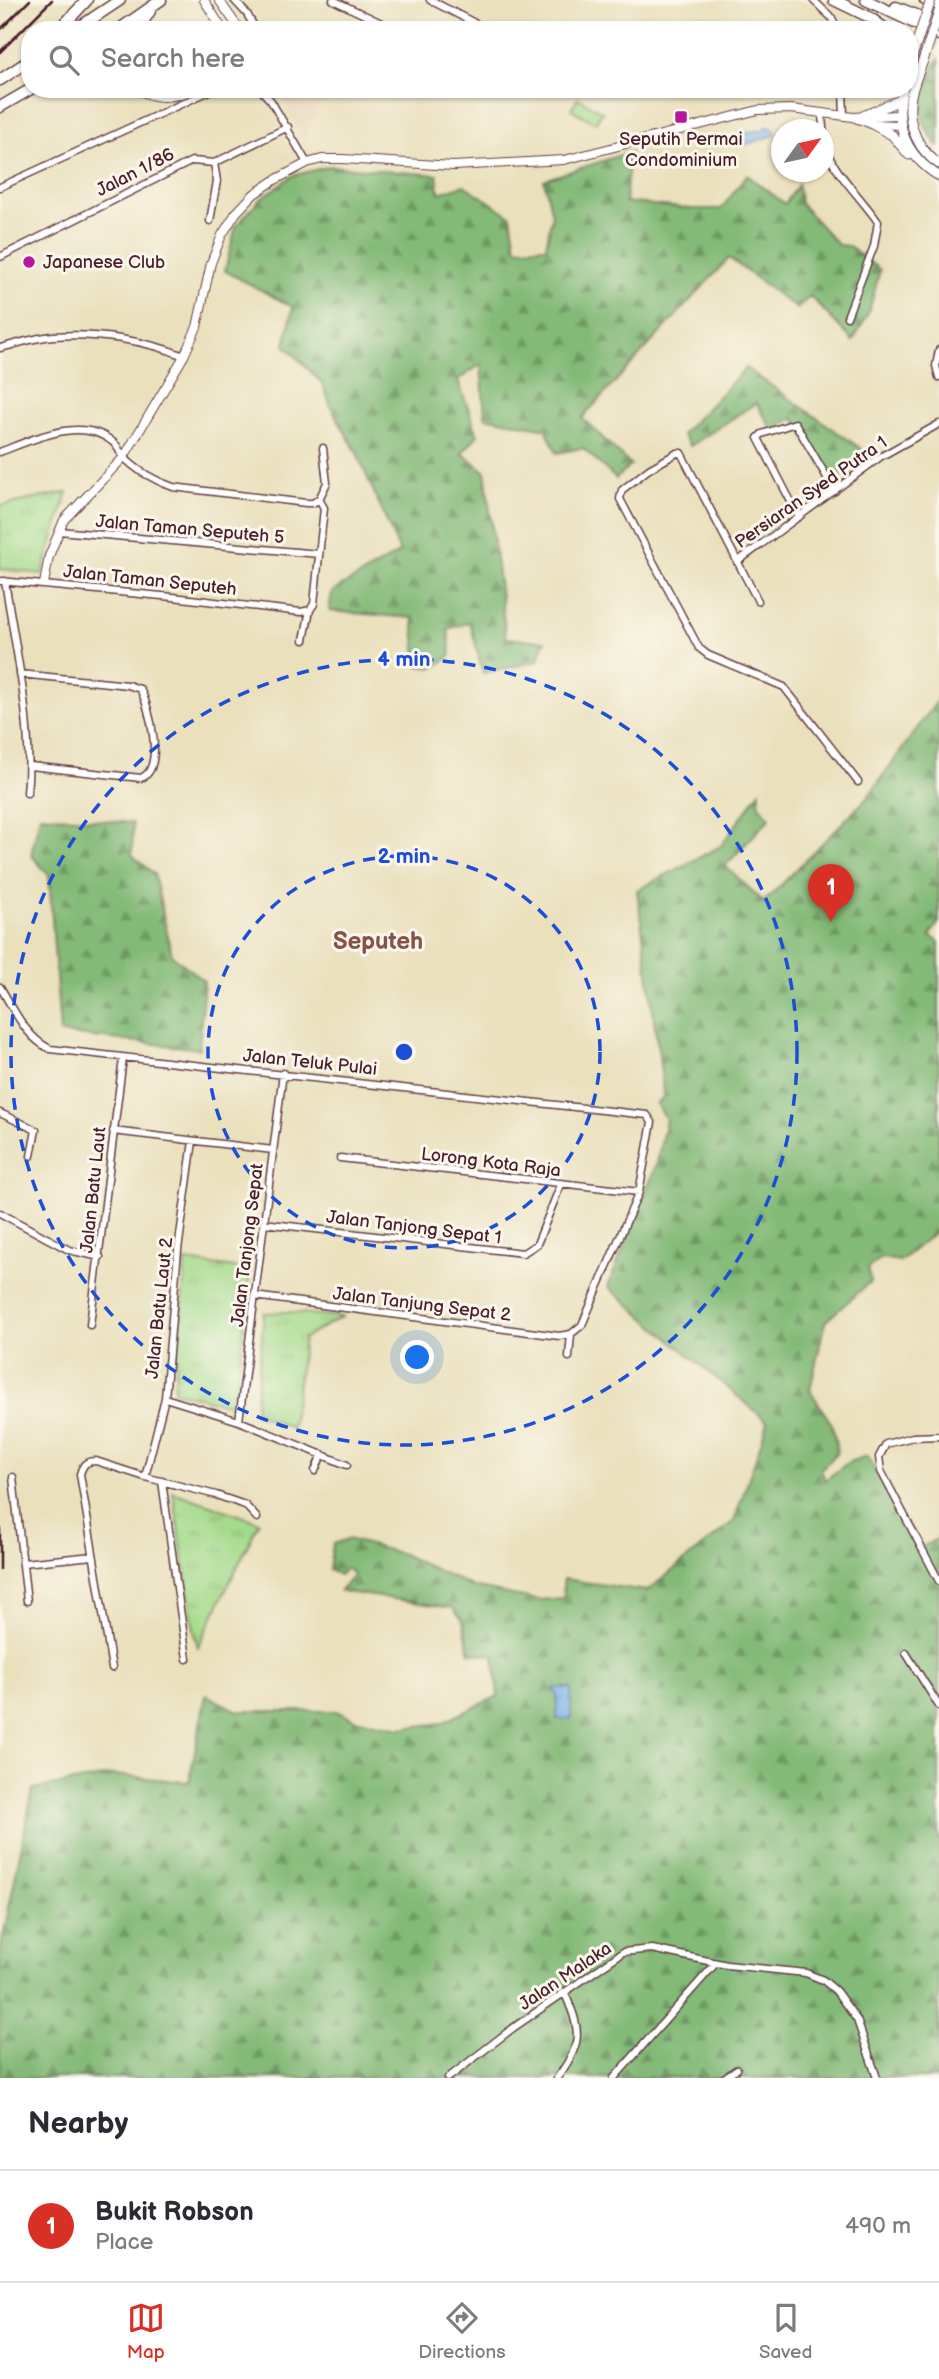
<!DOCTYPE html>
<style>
body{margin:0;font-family:"Balsamiq Sans",sans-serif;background:#f2f2f3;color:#2b2b33}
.compass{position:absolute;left:771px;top:119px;width:63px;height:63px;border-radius:50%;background:#fff;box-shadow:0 2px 5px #0004;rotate:57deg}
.you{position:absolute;left:418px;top:1358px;width:24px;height:24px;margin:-18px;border:5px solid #fff;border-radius:50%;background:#1a73e8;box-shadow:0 0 0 10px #1a73e833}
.badge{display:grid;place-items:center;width:46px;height:46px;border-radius:50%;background:#d93025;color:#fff;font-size:23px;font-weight:700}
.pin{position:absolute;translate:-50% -58px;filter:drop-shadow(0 2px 4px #0008)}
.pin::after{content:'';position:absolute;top:37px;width:24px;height:21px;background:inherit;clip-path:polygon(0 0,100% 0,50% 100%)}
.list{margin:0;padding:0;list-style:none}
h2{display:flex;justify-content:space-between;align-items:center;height:91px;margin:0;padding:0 28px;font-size:30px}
h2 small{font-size:23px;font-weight:400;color:#7c7c81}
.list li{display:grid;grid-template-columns:46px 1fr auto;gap:21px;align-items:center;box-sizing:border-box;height:112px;padding:0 28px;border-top:2px solid #e1e1e2}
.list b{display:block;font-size:26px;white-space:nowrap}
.list p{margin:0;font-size:23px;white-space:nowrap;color:#7c7c81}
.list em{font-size:23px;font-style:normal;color:#7c7c81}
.icon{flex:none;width:38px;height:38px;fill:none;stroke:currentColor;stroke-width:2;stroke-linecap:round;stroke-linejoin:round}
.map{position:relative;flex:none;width:939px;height:2078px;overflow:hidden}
.search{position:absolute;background:#fff;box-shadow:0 2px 5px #0004;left:21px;right:21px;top:21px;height:77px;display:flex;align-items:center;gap:18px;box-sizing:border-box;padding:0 24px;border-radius:28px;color:#7c7c81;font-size:26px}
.sheet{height:203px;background:#fff}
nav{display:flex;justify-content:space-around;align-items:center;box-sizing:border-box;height:98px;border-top:2px solid #e1e1e2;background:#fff;font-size:19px;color:#7c7c81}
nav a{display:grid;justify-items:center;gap:4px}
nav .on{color:#d93025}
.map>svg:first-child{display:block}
</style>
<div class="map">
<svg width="939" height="2078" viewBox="0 0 939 2078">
<defs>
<pattern id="grass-tufts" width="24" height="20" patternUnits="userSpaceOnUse" patternTransform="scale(1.75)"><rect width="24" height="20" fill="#a4da8b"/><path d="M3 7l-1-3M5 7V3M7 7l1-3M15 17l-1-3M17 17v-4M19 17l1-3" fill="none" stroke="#8fbb78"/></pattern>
<pattern id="forest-firs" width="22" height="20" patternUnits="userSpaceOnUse" patternTransform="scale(1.75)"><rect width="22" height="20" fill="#83ba77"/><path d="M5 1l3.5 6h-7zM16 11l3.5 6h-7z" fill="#6d9762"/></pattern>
<pattern id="water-ripples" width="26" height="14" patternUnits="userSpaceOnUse" patternTransform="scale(1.75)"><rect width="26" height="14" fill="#7db5ed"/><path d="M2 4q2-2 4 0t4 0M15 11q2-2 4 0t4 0" fill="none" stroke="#6893c0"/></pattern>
</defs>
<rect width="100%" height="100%" fill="#fbf7ec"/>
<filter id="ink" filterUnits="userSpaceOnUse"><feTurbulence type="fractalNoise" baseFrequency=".0143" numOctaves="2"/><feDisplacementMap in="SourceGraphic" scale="14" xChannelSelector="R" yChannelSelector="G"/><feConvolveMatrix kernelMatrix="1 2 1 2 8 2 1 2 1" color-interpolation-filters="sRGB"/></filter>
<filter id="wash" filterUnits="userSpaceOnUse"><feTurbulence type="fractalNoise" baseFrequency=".00686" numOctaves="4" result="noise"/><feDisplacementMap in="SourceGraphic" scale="28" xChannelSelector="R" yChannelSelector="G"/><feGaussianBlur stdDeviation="1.57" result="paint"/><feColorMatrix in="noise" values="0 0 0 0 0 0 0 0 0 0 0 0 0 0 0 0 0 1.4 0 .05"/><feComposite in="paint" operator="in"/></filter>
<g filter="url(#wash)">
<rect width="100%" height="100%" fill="#eae0bc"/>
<path fill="#e8d4b7" d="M279,89H327L304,142Z"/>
<path fill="url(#grass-tufts)" stroke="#777c5b" stroke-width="2" d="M68,492L42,574L0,569V506Z
M186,1261L250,1270L235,1406L174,1391Z
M288,1312L342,1317L304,1338L292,1428L255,1413L264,1313Z
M173,1492L259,1522L198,1647L195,1636Z"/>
<path fill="url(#forest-firs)" stroke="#666c51" stroke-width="2" d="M939,59V146C931,139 922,123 922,112C923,97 930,70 939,59Z
M630,152L625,202L691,209H721L747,175L785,204L798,185L800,203L838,245L848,246L880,270L869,312L853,341L810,296L797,309L729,258L582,418L631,465L616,479L583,448L557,453L546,429L485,417L481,364L458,380L478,435L462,453L485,471L506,638L545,641L538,661L483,673L470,622L448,629L451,655L434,668L418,666L413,618L329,611L332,592L400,552L356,451L332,409L322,383L285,345L293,307L225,271L236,226L259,200L292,176L330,166L437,175L439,193L464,185L511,216L516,248L546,247L552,215L544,180Z
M746,368L870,455L825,488L828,474L794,418L773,430L756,403L690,446L682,434Z
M939,698V922L930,936L939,942V1229L900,1261L881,1258L868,1268L871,1281L825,1322L810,1390L833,1426L837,1452L821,1469L825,1480L849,1462L867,1456L918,1549L939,1538V2078H0V1952L33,1789L113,1775L189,1782L206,1695L238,1711H336L354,1719L401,1728L442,1723L498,1696L494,1655L470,1653L463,1621L453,1608L340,1591L354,1575L347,1568L339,1575L329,1569L333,1544L348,1539L402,1554L473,1587L538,1600L564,1598L563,1579L647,1591L734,1521L768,1422L608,1287L657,1163L666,1119L656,1104L663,1098L662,1079L637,890L721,846L760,791L759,805L770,818L725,866L764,902L867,798Z
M40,815L133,823L132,855L154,874L172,955L204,981L199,1049L60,1033L49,875L31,855Z"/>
<path fill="#a4da8b" stroke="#777c5b" stroke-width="2" d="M578,98L602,112L595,123L571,109Z"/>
<path fill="url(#water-ripples)" stroke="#646a8c" stroke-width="2" d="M766,127H772L775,130V135L744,145L737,144L735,140L739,133C746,133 755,130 761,131Z
M554,1688H571V1719H557V1693L554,1692Z"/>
</g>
<g filter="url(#ink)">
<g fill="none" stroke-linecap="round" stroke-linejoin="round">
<g stroke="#623c41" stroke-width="9">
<path id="minor" d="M234,0L247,14L256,30
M333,0L396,30
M430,0L488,30
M813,0L832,18L837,30
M260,89L271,101L307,163
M843,89L844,116
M822,114C823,125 823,137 826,148C831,169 865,202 878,222L874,246L847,317
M0,187L214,89
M210,221L217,181L214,163
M0,257L192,161L214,163L288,127
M0,348C17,344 36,337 54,336C96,333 145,340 184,356
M939,350L936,366L939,377
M0,452C34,439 86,413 117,446C119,449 120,453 123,456C135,470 156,481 173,487L306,503H313L319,499
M319,499L327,483L323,448
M799,517L758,438L762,434L795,423L835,491
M59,531L319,554
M737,562L880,457L939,424
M0,581L173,597L301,612L310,610
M5,581C15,646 34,729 27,793
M758,601L681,453H677L649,469L622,490L620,499L699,648L708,655L784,687L858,782
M304,640L310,610L314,604L324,508L319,499
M20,674L128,685L140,689C150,707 165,769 141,778L30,766
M0,987C14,1009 25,1037 50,1049L647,1115L652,1122L639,1192L582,1325L571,1334L559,1336L254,1296
M0,1113L36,1130L31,1156
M113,1131L273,1150
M340,1158L639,1192
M0,1213L69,1250L100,1257
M263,1223L523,1253L537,1244L561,1184
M90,1325L123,1058
M569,1357L571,1334
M165,1398L239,1421L347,1465
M239,1421L283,1073
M939,1436L913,1437L886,1444L879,1457L881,1471L939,1581
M315,1471L322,1454
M13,1477L27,1601
M145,1477L165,1398L178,1250L193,1141
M162,1481L187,1659
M23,1563L93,1556
M906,1653L939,1706
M112,1668L80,1474C83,1464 86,1461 96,1461L145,1477L216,1495L245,1505L257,1518
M448,2078L513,2028L623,1952L652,1949L727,1965L806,1973L823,1980L836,1991L857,2020L877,2078
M557,2078C582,2045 582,2031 565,1994
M614,2078L716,1963
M724,2078L737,2069"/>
</g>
<g stroke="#623c41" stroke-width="10">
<path id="tertiary" d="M204,0L223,30
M219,0L240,30
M138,89C155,101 177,98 194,89
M855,118L872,124L900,125
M44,584L49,556L64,520L124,457L184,356L197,327L211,263L222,235L236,213L254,194L275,180L307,163L322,159H343L453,166L564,160L758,110L791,109L853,117L898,115"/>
</g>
<g stroke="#623c41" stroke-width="11">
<path id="secondary" d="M925,55C920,70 911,87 910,103C908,127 919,151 939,164
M909,68L914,51
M903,89C893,125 907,157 939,176
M863,116L900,100
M872,124L892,135L909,155"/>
</g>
<g stroke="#623c41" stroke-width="13">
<path id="primary" d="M834,0L869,17L887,30
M866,0L939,35
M925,0L939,5
M896,7L939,24
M59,30L87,0
M75,30L120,0
M118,30L161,0
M133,30L143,22L150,11
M0,80L30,60
M0,107L31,89"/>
</g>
<use href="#minor" stroke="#fff" stroke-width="6"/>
<use href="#tertiary" stroke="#fff" stroke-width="8"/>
<use href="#secondary" stroke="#fff" stroke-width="9"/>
<use href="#primary" stroke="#fff" stroke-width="10"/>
<path stroke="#4a1f2b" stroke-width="2.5" d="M0,30L30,0
M0,52L52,0
M0,1527V1569"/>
<g stroke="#623c41" stroke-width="11" stroke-linecap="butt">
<path id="secondary-bridge" d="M914,51L931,0
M925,55L939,12"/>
</g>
<use href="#secondary-bridge" stroke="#fff" stroke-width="9"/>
</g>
</g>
<g fill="none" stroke="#1d4ed8" stroke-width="3.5" stroke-dasharray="12 9">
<circle cx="404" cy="1052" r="196"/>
<circle cx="404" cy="1052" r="393"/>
</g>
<g fill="#b5179e" stroke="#fbf7ec" stroke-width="2.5">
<rect x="674" y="110" width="14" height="14" rx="3.5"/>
<circle cx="29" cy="262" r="7"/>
</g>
<g text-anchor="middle" stroke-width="6" stroke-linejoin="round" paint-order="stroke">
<g font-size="18" fill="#4a1f2b" stroke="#fbf7ec">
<text x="681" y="145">Seputih Permai<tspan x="681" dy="21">Condominium</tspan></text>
<text x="43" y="268" text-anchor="start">Japanese Club</text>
</g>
<g font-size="18" fill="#4a1f2b" stroke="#fbf7ec">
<text transform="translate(135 172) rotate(-27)" y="6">Jalan 1/86</text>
<text transform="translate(811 492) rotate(-35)" y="6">Persiaran Syed Putra 1</text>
<text transform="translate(190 529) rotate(5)" y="6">Jalan Taman Seputeh 5</text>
<text transform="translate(150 580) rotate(6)" y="6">Jalan Taman Seputeh</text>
<text transform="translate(310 1062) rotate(6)" y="6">Jalan Teluk Pulai</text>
<text transform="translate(491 1162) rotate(7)" y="6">Lorong Kota Raja</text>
<text transform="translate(93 1190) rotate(-84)" y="6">Jalan Batu Laut</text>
<text transform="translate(414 1227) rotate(7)" y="6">Jalan Tanjong Sepat 1</text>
<text transform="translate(247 1245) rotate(-83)" y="6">Jalan Tanjong Sepat</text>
<text transform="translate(422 1304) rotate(7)" y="6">Jalan Tanjung Sepat 2</text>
<text transform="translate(159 1308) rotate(-84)" y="6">Jalan Batu Laut 2</text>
<text transform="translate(565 1976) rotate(-34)" y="6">Jalan Malaka</text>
</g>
<g font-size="24" font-weight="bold" fill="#87524a" stroke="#fbf7ec">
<text x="378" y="949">Seputeh</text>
</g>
</g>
<circle cx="404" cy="1052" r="10" fill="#1d4ed8" stroke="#fbf7ec" stroke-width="3.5"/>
<g font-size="21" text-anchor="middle" font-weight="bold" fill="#1d4ed8" stroke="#fbf7ec" stroke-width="6" stroke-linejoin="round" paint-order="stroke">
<text x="404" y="666">4 min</text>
<text x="404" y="863">2 min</text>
</g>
</svg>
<svg class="compass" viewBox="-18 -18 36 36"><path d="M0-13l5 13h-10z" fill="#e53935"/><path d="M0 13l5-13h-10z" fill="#7c7c81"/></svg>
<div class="you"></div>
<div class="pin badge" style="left:831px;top:922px">1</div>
<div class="search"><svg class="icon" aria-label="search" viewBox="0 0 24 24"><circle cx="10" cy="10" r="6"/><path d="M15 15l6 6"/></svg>Search here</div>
</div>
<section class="sheet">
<h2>Nearby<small></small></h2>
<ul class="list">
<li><span class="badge">1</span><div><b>Bukit Robson</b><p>Place</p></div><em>490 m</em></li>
</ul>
</section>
<nav>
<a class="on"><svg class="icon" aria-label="map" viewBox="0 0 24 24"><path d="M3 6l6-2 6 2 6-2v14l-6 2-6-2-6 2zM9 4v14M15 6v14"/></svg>Map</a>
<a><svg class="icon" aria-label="directions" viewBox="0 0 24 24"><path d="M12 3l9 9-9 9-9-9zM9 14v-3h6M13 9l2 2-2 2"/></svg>Directions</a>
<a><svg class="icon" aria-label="saved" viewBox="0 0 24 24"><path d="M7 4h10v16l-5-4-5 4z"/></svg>Saved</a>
</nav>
